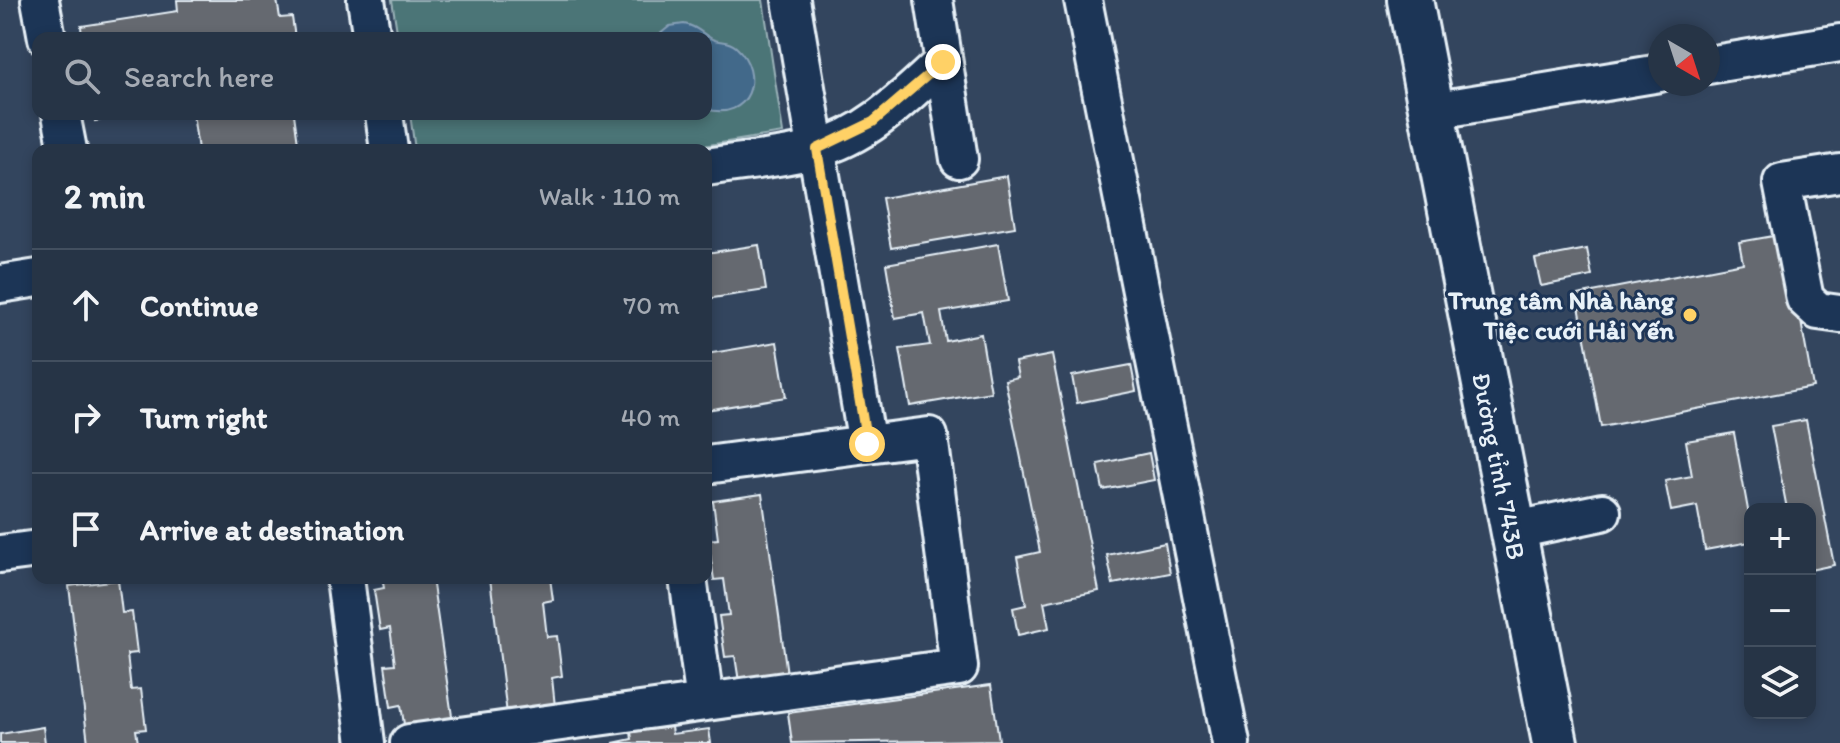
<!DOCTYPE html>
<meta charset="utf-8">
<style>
body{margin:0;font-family:Itim,sans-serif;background:#323f51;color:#f1f3f6}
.controls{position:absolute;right:24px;bottom:24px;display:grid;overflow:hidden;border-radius:16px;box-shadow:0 4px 12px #0003}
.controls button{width:72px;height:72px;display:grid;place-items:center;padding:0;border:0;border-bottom:2px solid #424f5f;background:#263446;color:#f1f3f6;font:40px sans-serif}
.compass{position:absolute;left:1648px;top:24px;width:72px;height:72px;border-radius:50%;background:#263446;box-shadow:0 4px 12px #0003;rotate:141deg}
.stop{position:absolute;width:24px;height:24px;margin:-18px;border:6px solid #ffd166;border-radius:50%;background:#fff}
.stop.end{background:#ffd166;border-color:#fff;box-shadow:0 2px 8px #0008}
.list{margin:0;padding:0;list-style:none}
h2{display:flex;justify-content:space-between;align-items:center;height:104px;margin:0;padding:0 32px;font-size:34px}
h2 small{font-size:26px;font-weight:400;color:#a4aab3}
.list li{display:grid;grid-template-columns:52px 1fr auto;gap:24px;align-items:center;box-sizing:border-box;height:112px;padding:0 32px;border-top:2px solid #424f5f}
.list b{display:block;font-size:30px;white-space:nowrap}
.list em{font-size:26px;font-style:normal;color:#a4aab3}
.icon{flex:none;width:44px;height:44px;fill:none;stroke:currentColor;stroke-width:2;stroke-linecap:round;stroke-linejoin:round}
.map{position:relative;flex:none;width:1840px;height:743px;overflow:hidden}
.search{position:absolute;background:#263446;box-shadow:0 4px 12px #0003;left:32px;top:32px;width:680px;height:88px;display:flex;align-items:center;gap:20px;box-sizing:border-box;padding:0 28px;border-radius:16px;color:#a4aab3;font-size:30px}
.panel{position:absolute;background:#263446;box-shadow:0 4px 12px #0003;left:32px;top:144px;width:680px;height:440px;border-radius:16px}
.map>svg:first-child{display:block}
</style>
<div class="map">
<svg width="1840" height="743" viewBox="0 0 1840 743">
<rect width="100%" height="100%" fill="#33455e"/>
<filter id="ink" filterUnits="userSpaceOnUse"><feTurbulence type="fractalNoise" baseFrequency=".0125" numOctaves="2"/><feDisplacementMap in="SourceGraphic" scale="16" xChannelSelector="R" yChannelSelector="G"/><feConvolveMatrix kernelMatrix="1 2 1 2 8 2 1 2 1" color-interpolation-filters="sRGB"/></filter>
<g filter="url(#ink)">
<path fill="#4c7477" stroke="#9ab2b8" stroke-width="2" d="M392,0H763L783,133L678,150H415L410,114H706V38H398Z"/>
<path fill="#43698a" stroke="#859fb6" stroke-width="2" d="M684,24C697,26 701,33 712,39C720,43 728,40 736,47C766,74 750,122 706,109V38H655L670,26Z"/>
<path fill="#656970" stroke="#e8f1f8" stroke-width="2" d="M177,0H277L280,18L292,17L295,38H82L81,26L178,11Z
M94,114H139L95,121Z
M193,114H294L299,150H198Z
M1007,176L1015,227L891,248L882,198Z
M1785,234L1813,387L1601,427L1577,295L1743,263L1739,242Z
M998,244L1008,301L941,312L946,341L981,334L991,392L910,406L900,349L930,345L924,313L895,318L886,264Z
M759,245L766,290L706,299V253Z
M1587,249L1592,276L1541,286L1535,259Z
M777,342L786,397L706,410V354Z
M1052,355L1099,591L1044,602L1049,628L1018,635L1013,608L1026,605L1017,557L1040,552L1005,380L1018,377L1015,362Z
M1131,365L1136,391L1077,403L1072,376Z
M1806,420L1834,565L1810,570V509H1787L1771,426Z
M1734,433L1750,521V542L1705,550L1697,506L1671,511L1665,481L1692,476L1686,441Z
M1149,453L1154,480L1103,490L1098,464Z
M762,494L788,681L740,688L735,656L725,657L719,616L729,615L724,579L714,580L708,540L718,539L713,501Z
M1165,543L1170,573L1113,584L1107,555Z
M382,578H432L454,730L406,737L401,705L391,707L385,665L395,664L390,628L380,630L374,590L384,588Z
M490,578H550L553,600L543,602L547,637L557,636L562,676L552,678L556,716L508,722Z
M118,580L122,613L132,612L137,653L127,654L131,690L141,689L146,729L136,730L138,743H88L69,586Z
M991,685L999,740L792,743L788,713Z
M43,727L45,743H0V734Z
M671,727L672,734L709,729L711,743H613L632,739L631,732Z"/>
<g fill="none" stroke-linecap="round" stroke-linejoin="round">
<g stroke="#e8f1f8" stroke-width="42">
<path id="minor" d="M40,0L47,38
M366,0L372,38
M934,0L959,159
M1083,0L1231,743
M1708,65L1840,43
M1431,111L1660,73
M61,114L68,150
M384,114L389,150
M706,167C742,161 781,159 816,149C867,136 906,96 943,62
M1840,173L1782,182L1805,299L1818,311L1840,314
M0,284L38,278
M706,465L867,444L791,0
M1511,531L1602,512
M0,554L38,549
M345,578L366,743
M688,578L705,702
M409,743L959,667L929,436L867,444"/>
</g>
<g stroke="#e8f1f8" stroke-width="50">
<path id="major" d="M1410,0L1555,743"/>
</g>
<use href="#minor" stroke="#1d3557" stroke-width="36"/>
<use href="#major" stroke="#1d3557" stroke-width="44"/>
</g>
</g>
<g fill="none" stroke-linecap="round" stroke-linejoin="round" filter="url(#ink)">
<path stroke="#ffd166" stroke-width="10" d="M867,444L817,149L873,122L943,62"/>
</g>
<circle fill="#ffd166" stroke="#1d3557" stroke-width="3" cx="1690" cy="315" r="8"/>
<g text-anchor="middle" stroke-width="6" stroke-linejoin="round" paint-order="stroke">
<g font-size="26" font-weight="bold" fill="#e8f1f8" stroke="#1d3557" text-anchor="end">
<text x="1674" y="309">Trung tâm Nhà hàng<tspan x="1674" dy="30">Tiệc cưới Hải Yến</tspan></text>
</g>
<g font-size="26" fill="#e8f1f8" stroke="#1d3557">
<text transform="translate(1499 466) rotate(79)" y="9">Đường tỉnh 743B</text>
</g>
</g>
</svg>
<div class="controls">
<button>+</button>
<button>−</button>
<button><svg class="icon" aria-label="layers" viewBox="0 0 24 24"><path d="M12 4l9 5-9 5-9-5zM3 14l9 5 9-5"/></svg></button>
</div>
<svg class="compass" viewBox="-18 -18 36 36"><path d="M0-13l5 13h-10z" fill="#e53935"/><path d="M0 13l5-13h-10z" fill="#a4aab3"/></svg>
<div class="stop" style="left:867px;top:444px"></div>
<div class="stop end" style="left:943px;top:62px"></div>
<div class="search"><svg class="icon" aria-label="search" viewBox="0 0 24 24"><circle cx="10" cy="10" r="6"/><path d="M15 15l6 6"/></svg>Search here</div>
<section class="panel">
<h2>2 min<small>Walk · 110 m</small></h2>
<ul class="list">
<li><svg class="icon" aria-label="ahead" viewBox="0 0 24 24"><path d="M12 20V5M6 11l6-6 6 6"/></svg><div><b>Continue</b></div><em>70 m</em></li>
<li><svg class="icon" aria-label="right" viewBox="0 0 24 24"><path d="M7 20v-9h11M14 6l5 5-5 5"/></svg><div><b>Turn right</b></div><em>40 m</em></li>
<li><svg class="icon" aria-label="arrive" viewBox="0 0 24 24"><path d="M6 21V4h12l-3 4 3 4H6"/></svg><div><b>Arrive at destination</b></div></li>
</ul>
</section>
</div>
